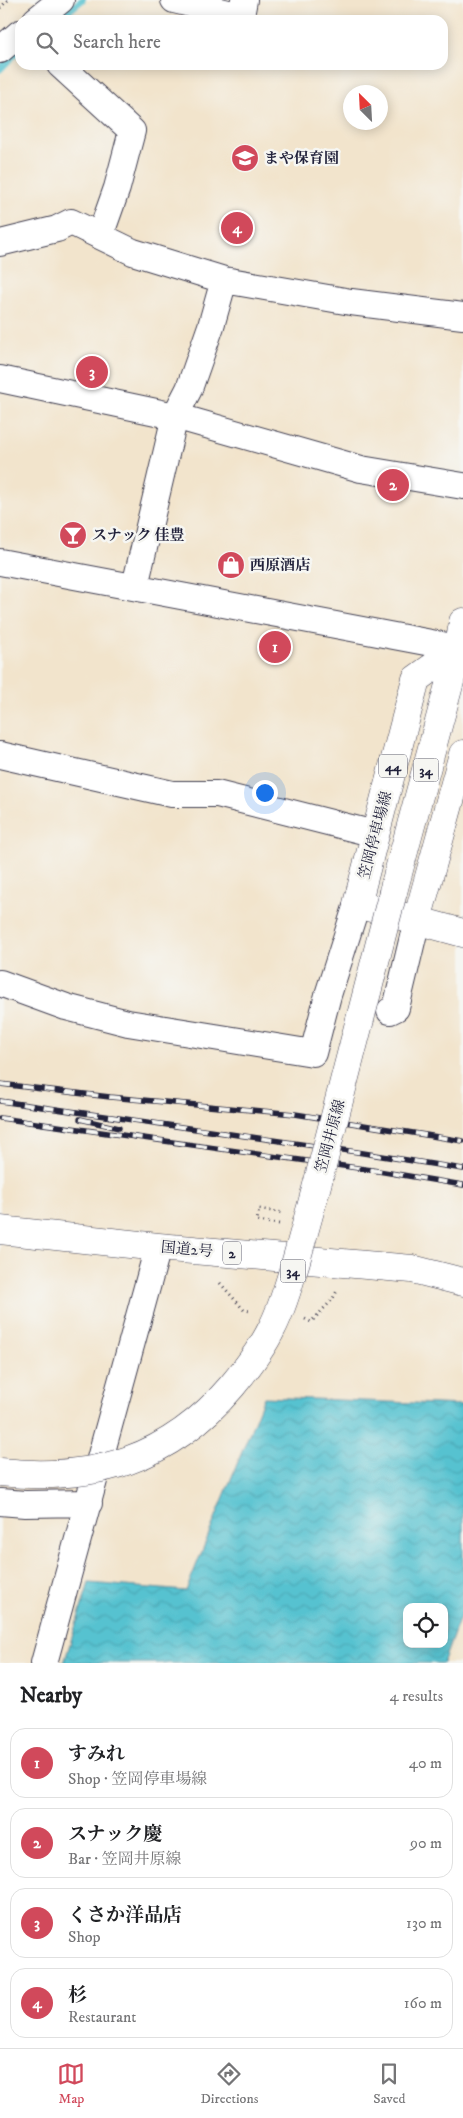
<!DOCTYPE html>
<meta charset="utf-8">
<style>
body{margin:0;font-family:"IM FELL DW Pica","Noto Serif JP",serif;background:#f6f6f6;color:#202124}
.controls{position:absolute;right:15px;bottom:15px;display:grid;overflow:hidden;border-radius:10px;box-shadow:0 2px 12px #0003}
.controls button{width:45px;height:45px;display:grid;place-items:center;padding:0;border:0;border-bottom:1px solid #e0e0e0;background:#fff;color:#202124;font:25px sans-serif}
.compass{position:absolute;left:343px;top:85px;width:45px;height:45px;border-radius:50%;background:#fff;box-shadow:0 2px 12px #0003;rotate:336deg}
.you{position:absolute;left:264px;top:792px;width:18px;height:18px;margin:-12px;border:4px solid #fff;border-radius:50%;background:#1a73e8;box-shadow:0 0 0 8px #1a73e833}
.badge{display:grid;place-items:center;width:32px;height:32px;border-radius:50%;background:#d1495b;color:#fff;font-size:16px;font-weight:700}
.pin{position:absolute;translate:-50% -50%;border:2px solid #fff;box-shadow:0 1px 5px #0006}
.list{margin:0;padding:0;list-style:none}
h2{display:flex;justify-content:space-between;align-items:center;height:65px;margin:0;padding:0 20px;font-size:21px}
h2 small{font-size:16px;font-weight:400;color:#757577}
.list li{display:grid;grid-template-columns:32px 1fr auto;gap:15px;align-items:center;box-sizing:border-box;height:70px;margin:0 10px 10px;padding:0 10px;border:1px solid #e0e0e0;border-radius:15px}
.list b{display:block;font-size:19px;white-space:nowrap}
.list p{margin:0;font-size:16px;white-space:nowrap;color:#757577}
.list em{font-size:16px;font-style:normal;color:#757577}
.icon{flex:none;width:28px;height:28px;fill:none;stroke:currentColor;stroke-width:2;stroke-linecap:round;stroke-linejoin:round}
.map{position:relative;flex:none;width:463px;height:1663px;overflow:hidden}
.search{position:absolute;background:#fff;box-shadow:0 2px 12px #0003;left:15px;right:15px;top:15px;height:55px;display:flex;align-items:center;gap:12px;box-sizing:border-box;padding:0 18px;border-radius:15px;color:#757577;font-size:19px}
.sheet{height:385px;background:#fff}
nav{display:flex;justify-content:space-around;align-items:center;box-sizing:border-box;height:70px;border-top:1px solid #e0e0e0;background:#fff;font-size:14px;color:#757577}
nav a{display:grid;justify-items:center;gap:2px}
nav .on{color:#d1495b}
.map>svg:first-child{display:block}
</style>
<div class="map">
<svg width="463" height="1663" viewBox="0 0 463 1663">
<defs>
<pattern id="water-waves" width="16" height="10" patternUnits="userSpaceOnUse" patternTransform="scale(1.25)"><rect width="16" height="10" fill="#56c2d0"/><path d="M0 5q4-4 8 0t8 0" fill="none" stroke="#4ba6b4"/></pattern>
</defs>
<rect width="100%" height="100%" fill="#f6f6f2"/>
<filter id="ink" filterUnits="userSpaceOnUse"><feTurbulence type="fractalNoise" baseFrequency=".02" numOctaves="2"/><feDisplacementMap in="SourceGraphic" scale="10" xChannelSelector="R" yChannelSelector="G"/><feConvolveMatrix kernelMatrix="1 2 1 2 8 2 1 2 1" color-interpolation-filters="sRGB"/></filter>
<filter id="wash" filterUnits="userSpaceOnUse"><feTurbulence type="fractalNoise" baseFrequency=".0096" numOctaves="4" result="noise"/><feDisplacementMap in="SourceGraphic" scale="20" xChannelSelector="R" yChannelSelector="G"/><feGaussianBlur stdDeviation="1.12" result="paint"/><feColorMatrix in="noise" values="0 0 0 0 0 0 0 0 0 0 0 0 0 0 0 0 0 1.4 0 .05"/><feComposite in="paint" operator="in"/></filter>
<g filter="url(#wash)">
<rect width="100%" height="100%" fill="#f2e4cc"/>
<path fill="url(#water-waves)" stroke="#3c7286" fill-rule="evenodd" d="M264,1397L463,1405V1609L443,1663H64L89,1583L186,1591ZM407,1607H444V1644H407Z"/>
<g fill="none" stroke-linecap="round" stroke-linejoin="round">
<path stroke="#56c2d0" stroke-width="7" d="M57,20L82,0
M0,69L16,53"/>
</g>
</g>
<g filter="url(#ink)">
<g fill="none" stroke-linecap="round" stroke-linejoin="round">
<g stroke="#413f51" stroke-width="28">
<path id="minor" d="M174,0L241,16L244,0
M36,20L61,0
M0,50L20,33
M60,65L132,131L117,188L100,236
M0,243L57,229L71,222L133,252L224,280L351,302L463,316
M0,379L175,416L361,469L463,486
M0,562L463,649
M135,586L175,416L189,389L211,326L224,280
M0,755L172,794H217L375,834
M0,983L66,1007L128,1023L313,1053L328,995L357,904
M390,1011L396,1008L417,920
M0,1502L25,1504L89,1503
M44,1663L158,1247"/>
</g>
<g stroke="#413f51" stroke-width="29">
<path id="major" d="M459,648L416,679L357,904L463,933
M393,892L459,648L463,622
M417,920L463,754"/>
</g>
<g stroke="#413f51" stroke-width="29">
<path id="highway" d="M0,1230L158,1247L412,1269L463,1282"/>
</g>
<path stroke="#413f51" stroke-width="3" stroke-dasharray="1 4" stroke-linecap="butt" d="M0,8L8,0
M279,1224L257,1221L259,1209L284,1213
M220,1283L244,1310L250,1311L251,1309
M305,1319L311,1322L332,1300L337,1291"/>
<use href="#minor" stroke="#fff" stroke-width="26"/>
<use href="#major" stroke="#fff" stroke-width="28"/>
<use href="#highway" stroke="#fff" stroke-width="28"/>
<g stroke="#22223b" stroke-width="5.5">
<path id="rail" d="M0,1084L110,1097L295,1114L463,1141
M0,1101L357,1152L463,1169
M0,1118L372,1170L463,1185
M80,1119L119,1128"/>
</g>
<use href="#rail" stroke="#f6f6f2" stroke-width="4" stroke-dasharray="11" stroke-linecap="butt"/>
<g stroke="#413f51" stroke-width="29" stroke-linecap="butt">
<path id="major-bridge" d="M0,1472C94,1482 169,1460 232,1386C247,1368 262,1349 272,1328C283,1307 289,1283 296,1261C307,1222 318,1183 328,1143C350,1060 371,976 393,892"/>
</g>
<use href="#major-bridge" stroke="#fff" stroke-width="28"/>
</g>
</g>
<defs>
<g id="school-disc" transform="scale(1.4375)"><circle r="9.5" fill="#d1495b" stroke="#f6f6f2"/><path d="M0-5L7-2L0 1L-7-2ZM-4 1L0 2.5L4 1V4Q0 6-4 4Z" fill="#fff"/></g>
<g id="bar-disc" transform="scale(1.4375)"><circle r="9.5" fill="#d1495b" stroke="#f6f6f2"/><path d="M-6-5H6L.8 .8V4.5H3.5V6h-7V4.5H-.8V.8Z" fill="#fff"/></g>
<g id="shop-disc" transform="scale(1.4375)"><circle r="9.5" fill="#d1495b" stroke="#f6f6f2"/><path d="M-5-2.5h2.3a2.7 3.5 0 0 1 5.4 0H5L5.5 6h-11ZM-1.5-2.5h3a1.5 2.3 0 0 0-3 0Z" fill="#fff"/></g>
</defs>
<g fill-rule="evenodd">
<use href="#school-disc" x="245" y="158"/>
<use href="#bar-disc" x="73" y="535"/>
<use href="#shop-disc" x="231" y="565"/>
</g>
<g text-anchor="middle" stroke-width="5" stroke-linejoin="round" paint-order="stroke">
<g fill="#f6f6f2" stroke="#626272" stroke-width="1">
<rect x="379" y="754.5" width="28" height="23" rx="4"/>
<rect x="413.5" y="758.5" width="25" height="23" rx="4"/>
<rect x="223" y="1241.5" width="18" height="23" rx="4"/>
<rect x="280.5" y="1259.5" width="25" height="23" rx="4"/>
</g>
<g font-size="14" font-weight="bold" fill="#22223b">
<text x="393" y="771">44</text>
<text x="426" y="775">34</text>
<text x="232" y="1258">2</text>
<text x="293" y="1276">34</text>
</g>
<g font-size="15" font-weight="bold" fill="#22223b" stroke="#f6f6f2" text-anchor="start">
<text x="264" y="163">まや保育園</text>
<text x="92" y="540">スナック 佳豊</text>
<text x="250" y="570">西原酒店</text>
</g>
<g font-size="15" fill="#22223b" stroke="#f6f6f2">
<text transform="translate(375 835) rotate(-75)" y="5">笠岡停車場線</text>
<text transform="translate(330 1136) rotate(-75)" y="5">笠岡井原線</text>
<text transform="translate(187 1249) rotate(5)" y="5">国道2号</text>
</g>
</g>
</svg>
<div class="controls">
<button><svg class="icon" aria-label="locate" viewBox="0 0 24 24"><circle cx="12" cy="12" r="6"/><path d="M12 2v4M12 18v4M2 12h4M18 12h4"/></svg></button>
</div>
<svg class="compass" viewBox="-18 -18 36 36"><path d="M0-13l5 13h-10z" fill="#e53935"/><path d="M0 13l5-13h-10z" fill="#757577"/></svg>
<div class="you"></div>
<div class="pin badge" style="left:275px;top:647px">1</div>
<div class="pin badge" style="left:393px;top:485px">2</div>
<div class="pin badge" style="left:92px;top:372px">3</div>
<div class="pin badge" style="left:237px;top:228px">4</div>
<div class="search"><svg class="icon" aria-label="search" viewBox="0 0 24 24"><circle cx="10" cy="10" r="6"/><path d="M15 15l6 6"/></svg>Search here</div>
</div>
<section class="sheet">
<h2>Nearby<small>4 results</small></h2>
<ul class="list">
<li><span class="badge">1</span><div><b>すみれ</b><p>Shop · 笠岡停車場線</p></div><em>40 m</em></li>
<li><span class="badge">2</span><div><b>スナック慶</b><p>Bar · 笠岡井原線</p></div><em>90 m</em></li>
<li><span class="badge">3</span><div><b>くさか洋品店</b><p>Shop</p></div><em>130 m</em></li>
<li><span class="badge">4</span><div><b>杉</b><p>Restaurant</p></div><em>160 m</em></li>
</ul>
</section>
<nav>
<a class="on"><svg class="icon" aria-label="map" viewBox="0 0 24 24"><path d="M3 6l6-2 6 2 6-2v14l-6 2-6-2-6 2zM9 4v14M15 6v14"/></svg>Map</a>
<a><svg class="icon" aria-label="directions" viewBox="0 0 24 24"><path d="M12 3l9 9-9 9-9-9zM9 14v-3h6M13 9l2 2-2 2"/></svg>Directions</a>
<a><svg class="icon" aria-label="saved" viewBox="0 0 24 24"><path d="M7 4h10v16l-5-4-5 4z"/></svg>Saved</a>
</nav>
